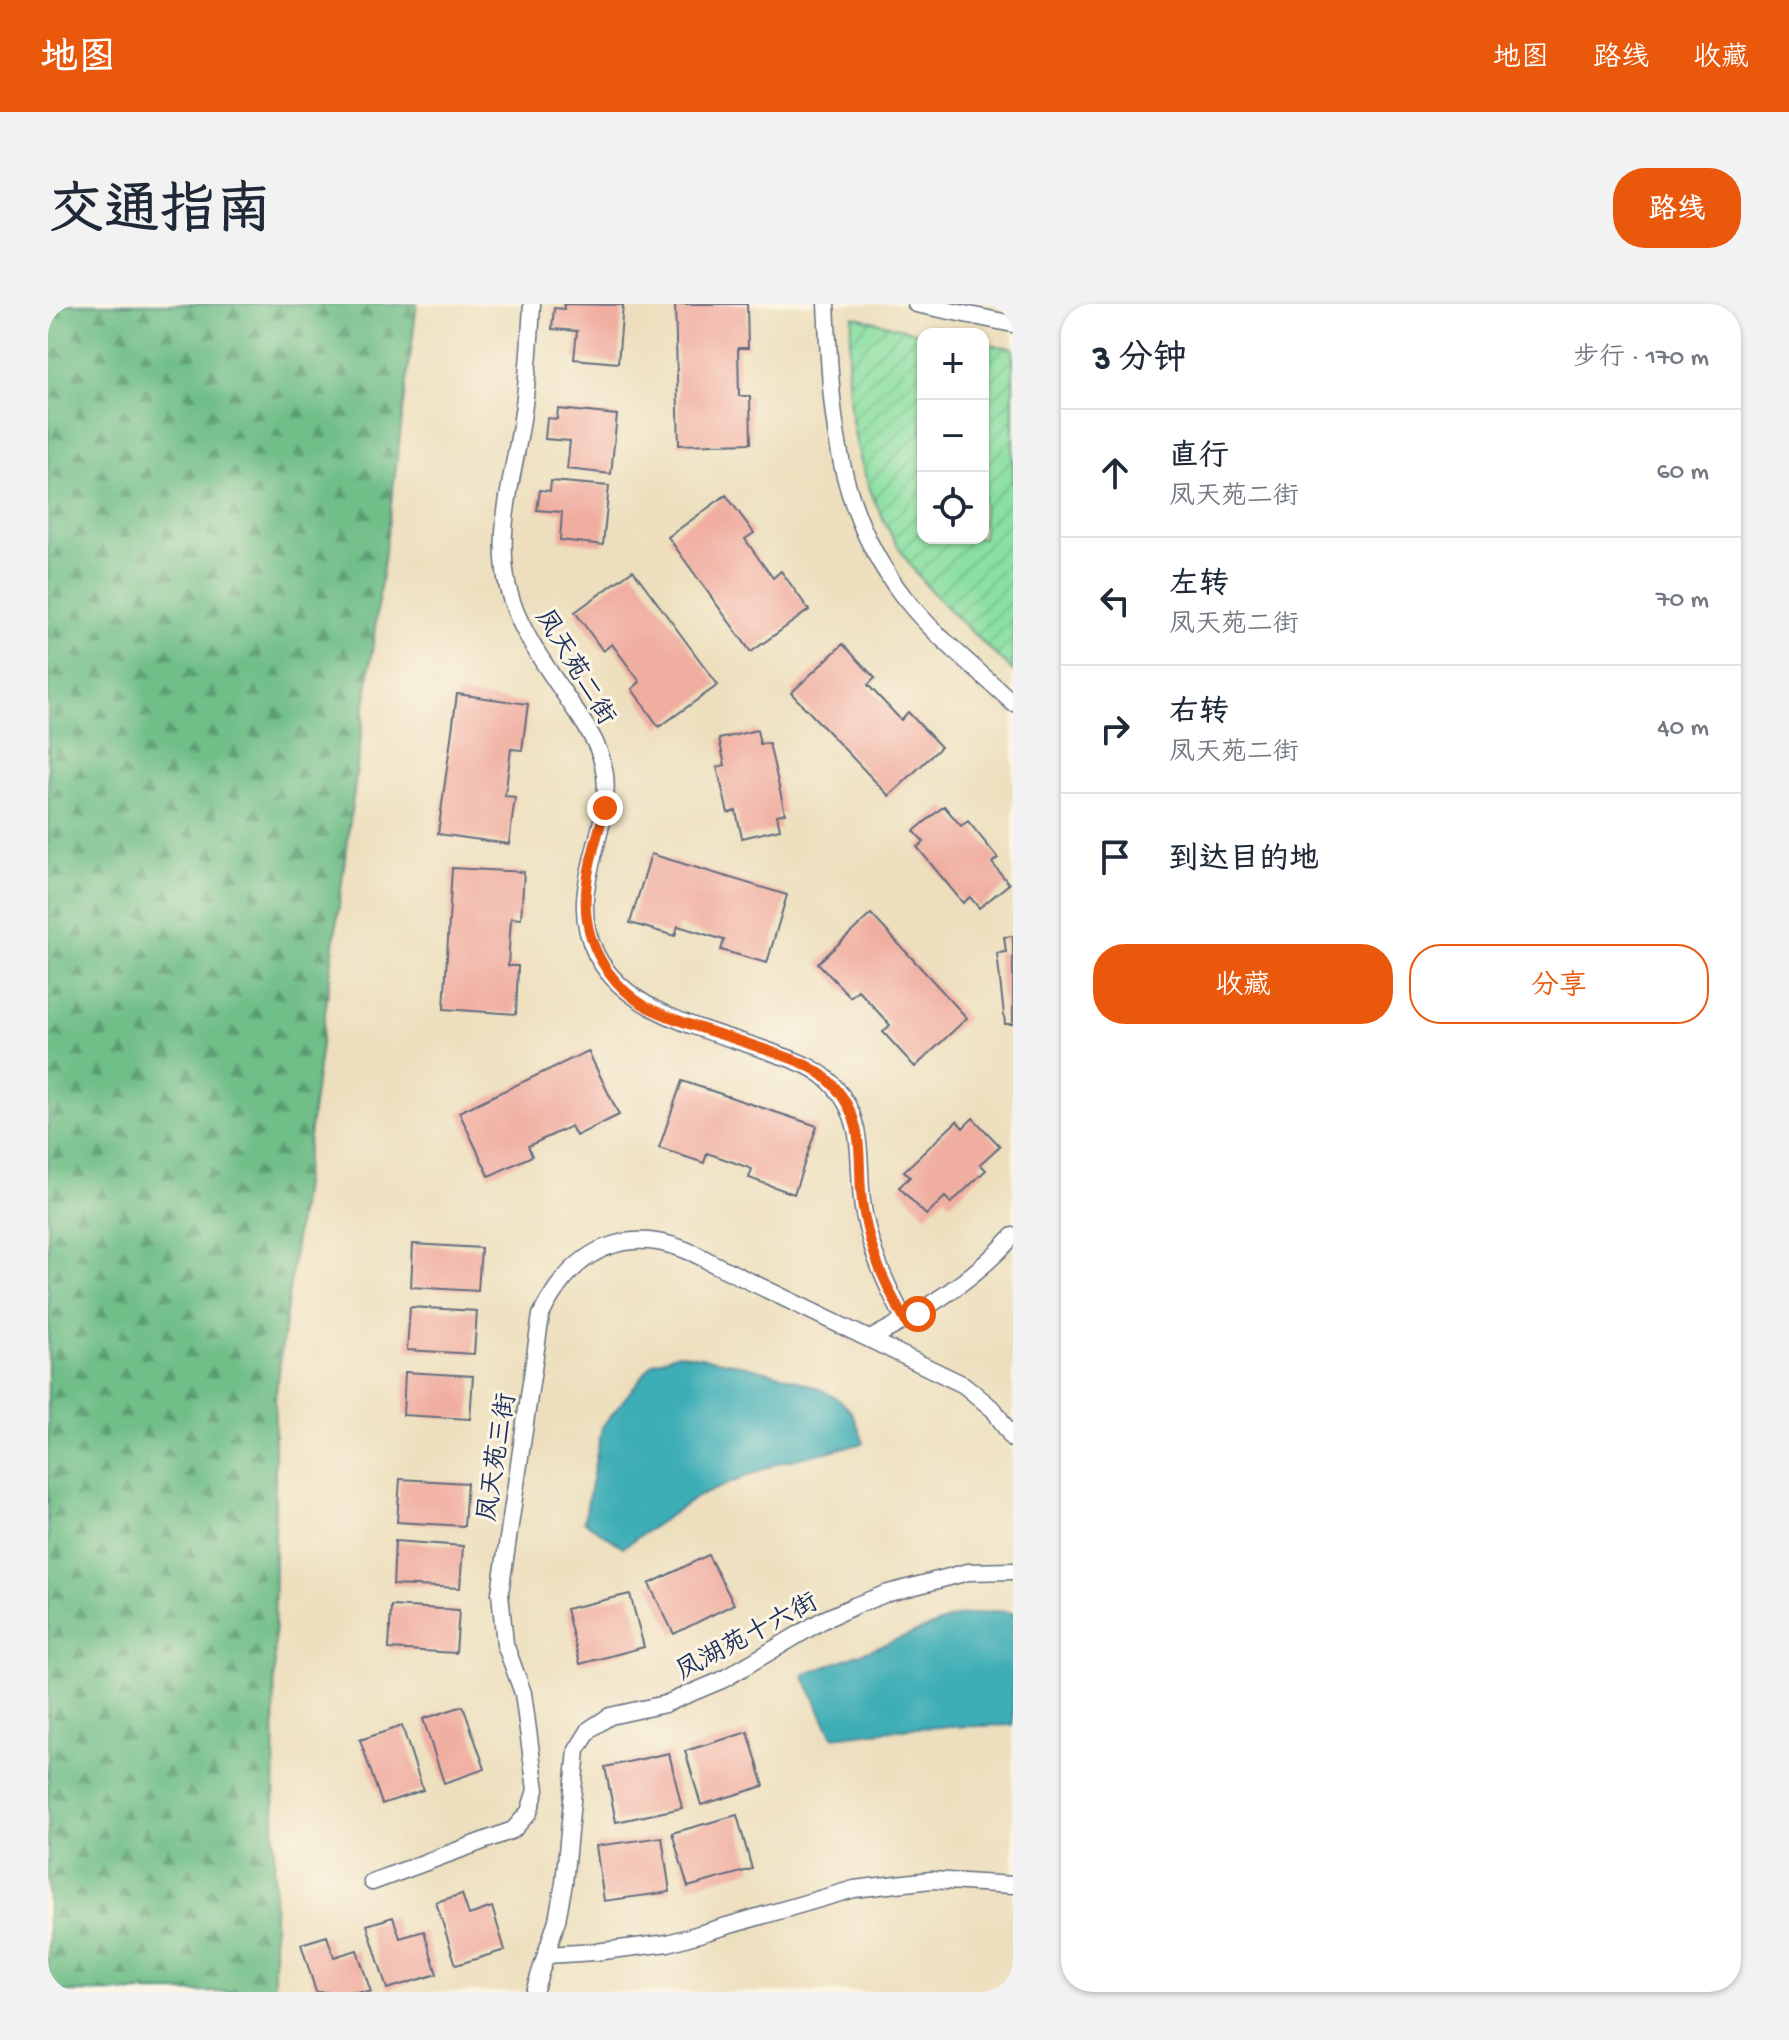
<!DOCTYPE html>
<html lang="zh">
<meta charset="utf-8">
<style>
body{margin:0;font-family:"Gochi Hand","LXGW WenKai TC",sans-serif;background:#f2f2f3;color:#1f2937}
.controls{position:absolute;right:24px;top:24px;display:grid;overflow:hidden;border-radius:16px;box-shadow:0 2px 6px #0004}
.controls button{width:72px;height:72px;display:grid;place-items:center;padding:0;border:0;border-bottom:2px solid #e0e1e3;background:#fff;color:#1f2937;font:40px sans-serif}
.stop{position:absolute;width:24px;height:24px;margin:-18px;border:6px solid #ea580c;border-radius:50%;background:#fff}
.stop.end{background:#ea580c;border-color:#fff;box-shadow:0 2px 8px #0008}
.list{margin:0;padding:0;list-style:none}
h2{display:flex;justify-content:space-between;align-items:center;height:104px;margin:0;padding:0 32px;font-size:34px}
h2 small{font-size:26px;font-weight:400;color:#747a83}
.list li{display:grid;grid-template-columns:52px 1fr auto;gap:24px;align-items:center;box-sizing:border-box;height:128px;padding:0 32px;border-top:2px solid #e0e1e3}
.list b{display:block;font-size:30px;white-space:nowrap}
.list p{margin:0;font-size:26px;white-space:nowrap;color:#747a83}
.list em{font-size:26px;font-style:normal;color:#747a83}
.actions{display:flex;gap:16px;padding:24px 32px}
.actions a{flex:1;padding:18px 0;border:2px solid #ea580c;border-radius:32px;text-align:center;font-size:28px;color:#ea580c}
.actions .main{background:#ea580c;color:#fff}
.icon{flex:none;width:44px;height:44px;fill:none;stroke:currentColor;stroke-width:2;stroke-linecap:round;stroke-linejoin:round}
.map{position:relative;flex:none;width:965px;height:1688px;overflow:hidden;border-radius:32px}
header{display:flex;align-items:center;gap:48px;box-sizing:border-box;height:112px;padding:0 40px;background:#ea580c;color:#fff}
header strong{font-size:38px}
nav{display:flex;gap:44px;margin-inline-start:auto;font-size:28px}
.intro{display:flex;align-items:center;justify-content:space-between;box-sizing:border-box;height:192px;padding:0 48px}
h1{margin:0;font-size:56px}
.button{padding:20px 36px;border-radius:32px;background:#ea580c;color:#fff;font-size:28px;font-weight:700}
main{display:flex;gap:48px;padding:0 48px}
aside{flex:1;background:#fff;border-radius:32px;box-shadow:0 2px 6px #0004}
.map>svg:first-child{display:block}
</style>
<header>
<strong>地图</strong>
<nav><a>地图</a><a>路线</a><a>收藏</a></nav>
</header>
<div class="intro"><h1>交通指南</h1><a class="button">路线</a></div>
<main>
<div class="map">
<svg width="965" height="1688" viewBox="0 0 965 1688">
<defs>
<pattern id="forest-firs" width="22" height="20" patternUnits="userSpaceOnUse" patternTransform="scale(2)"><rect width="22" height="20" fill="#6fbe88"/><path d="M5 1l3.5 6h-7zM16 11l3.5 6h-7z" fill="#5a9b72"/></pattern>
<pattern id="garden-furrows" width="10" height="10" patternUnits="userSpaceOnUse" patternTransform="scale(2)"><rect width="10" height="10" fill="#8adfa2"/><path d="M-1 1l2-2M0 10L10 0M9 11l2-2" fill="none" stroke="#76c08e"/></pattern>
</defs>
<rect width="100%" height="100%" fill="#fcf5e5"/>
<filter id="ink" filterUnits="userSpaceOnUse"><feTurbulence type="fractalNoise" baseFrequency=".0125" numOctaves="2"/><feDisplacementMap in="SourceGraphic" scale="16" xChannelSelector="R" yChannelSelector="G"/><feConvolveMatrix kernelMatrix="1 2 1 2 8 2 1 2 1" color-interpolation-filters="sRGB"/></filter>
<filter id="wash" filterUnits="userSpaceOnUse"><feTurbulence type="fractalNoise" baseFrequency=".006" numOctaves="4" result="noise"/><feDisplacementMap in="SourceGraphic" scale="32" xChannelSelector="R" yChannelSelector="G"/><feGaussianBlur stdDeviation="1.8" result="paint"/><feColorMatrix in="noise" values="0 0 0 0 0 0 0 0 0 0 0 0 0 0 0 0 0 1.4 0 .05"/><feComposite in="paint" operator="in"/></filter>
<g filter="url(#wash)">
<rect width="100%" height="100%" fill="#eddfbd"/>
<path fill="url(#forest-firs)" stroke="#457673" stroke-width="2" d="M0,0H369L227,1095L226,1688H0Z"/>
<path fill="url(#garden-furrows)" stroke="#528780" stroke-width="2" d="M805,12L875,30V234H935V40L965,44V367C936,339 904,312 878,281C829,223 802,148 800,73C799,53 803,32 805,12Z"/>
<path fill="#3cadb6" stroke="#2c6e8a" stroke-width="2" d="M630,1049C672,1056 774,1073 801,1105C808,1114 812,1129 816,1139L730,1159L649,1193L575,1243L536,1217L554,1123L605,1059Z
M950,1307L965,1309V1421L862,1424L785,1433L755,1371L910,1312Z"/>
<g id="blocks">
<path fill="#f0aea1" d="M516,0L575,1L570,59L526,55L529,27L504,25L506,4L516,5Z
M627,0H699L700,44H690L691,92H702L703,139L631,141Z
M510,105L569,111L563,170L519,165L522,137L497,135L499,114L509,115Z
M503,177L561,182L555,241L512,236L514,208L489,206L492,186L502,187Z
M678,191L706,229L697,235L711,255L725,274L733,267L761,306L703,348L620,233Z
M585,266L670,381L611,423L584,385L592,378L564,340L555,347L527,308Z
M795,340L827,374L820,381L837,399L853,416L860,408L893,443L841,492L743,389Z
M409,390L480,400L474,446L463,445L460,468L457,492L467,493L461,540L390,530Z
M709,426L712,440L721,439L737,509L729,511L732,525L694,534L688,507L680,509L669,463L677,461L671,435Z
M896,502L913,522L920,517L950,554L944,559L961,580L931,604L922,593L915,599L869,543L876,538L866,527Z
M603,550L739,591L719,659L673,646L676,636L630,622L627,632L582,619Z
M404,564L476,568L473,615L463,614L460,662H470L468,710L396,705Z
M823,610L919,714L867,763L835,728L842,721L810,686L802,693L770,659Z
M965,632V720H957L949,649L958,648L956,633Z
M540,747L571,811L528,832L523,822L502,832L480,842L484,852L441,872L411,808Z
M634,777L769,822L746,890L701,874L704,865L682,857L659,849L656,859L611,844Z
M925,814L952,842L932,860L938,866L903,899L897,893L878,911L851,883L862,873L856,867L909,817L915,824Z
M365,940L433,944L430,987L363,983Z
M362,1003L429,1007L426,1050L359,1046Z
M357,1068L425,1072L422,1115L355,1111Z
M352,1175L419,1179L416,1222L349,1218Z
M347,1237L415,1242L412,1284L345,1281Z
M660,1251L686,1300L626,1330L601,1280Z
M582,1290L596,1343L532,1360L518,1305Z
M343,1302L411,1306L408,1349L341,1345Z
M415,1402L437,1465L396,1479L375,1415Z
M354,1422L375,1486L334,1500L312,1436Z
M700,1428L716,1482L653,1501L637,1447Z
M621,1449L634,1504L568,1518L557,1463Z
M689,1511L704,1565L640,1583L624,1529Z
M614,1533L622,1588L556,1597L548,1542Z
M414,1590L421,1611L444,1603L457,1646L408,1661L388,1598Z
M345,1613L352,1634L376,1627L389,1670L339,1685L319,1621Z
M279,1632L286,1653L309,1646L323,1688H268L253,1640Z"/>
</g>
</g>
<g filter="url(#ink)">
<use href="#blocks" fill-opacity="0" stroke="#646d7f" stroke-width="2"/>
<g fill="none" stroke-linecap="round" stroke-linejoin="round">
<g stroke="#646d7f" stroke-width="19">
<path id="service" d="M484,0C482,38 480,77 474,115C466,171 447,226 460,284C471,329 502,367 527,406C541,426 554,446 557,471C564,533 516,586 548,650C579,711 663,726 723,748C746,756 770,763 786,782C821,821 807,865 816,910C824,951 838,980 857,1017
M778,0C784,109 785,201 855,292C886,332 928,364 965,399
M868,0L965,20
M822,1035C876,1007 924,977 965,932
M324,1578L465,1526L481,1508L488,1486L475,1389L457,1340L452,1289L493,1011C530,935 592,917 664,959L916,1081L946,1106L965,1135
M499,1651L547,1648L620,1639L806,1585L883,1576L965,1581
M486,1688L509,1616L516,1579L529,1446L542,1425L562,1412L617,1400L674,1376L775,1316L806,1302L837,1290L920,1268L965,1267"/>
</g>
<use href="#service" stroke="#fff" stroke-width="16"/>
</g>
</g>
<g fill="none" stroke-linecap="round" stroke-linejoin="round" filter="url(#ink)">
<path stroke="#ea580c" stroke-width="10" d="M557,504C541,562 522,612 559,666C569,680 583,694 599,703C632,720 672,729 707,742C735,752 767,759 787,783C823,825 806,864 816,910C824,953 837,979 857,1017L870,1010"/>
</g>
<g text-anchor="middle" stroke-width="6" stroke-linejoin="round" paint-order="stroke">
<g font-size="26" fill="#1b2f5e" stroke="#fcf5e5">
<text transform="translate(529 362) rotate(59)" y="9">凤天苑二街</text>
<text transform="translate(447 1153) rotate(-81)" y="9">凤天苑三街</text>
<text transform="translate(698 1331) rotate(-28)" y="9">凤湖苑十六街</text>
</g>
</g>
</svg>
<div class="controls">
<button>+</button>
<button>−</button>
<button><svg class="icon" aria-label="locate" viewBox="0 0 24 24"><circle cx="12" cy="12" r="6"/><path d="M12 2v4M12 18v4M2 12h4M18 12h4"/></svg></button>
</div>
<div class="stop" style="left:870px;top:1010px"></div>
<div class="stop end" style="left:557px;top:504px"></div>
</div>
<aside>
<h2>3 分钟<small>步行 · 170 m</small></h2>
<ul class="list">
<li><svg class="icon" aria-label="ahead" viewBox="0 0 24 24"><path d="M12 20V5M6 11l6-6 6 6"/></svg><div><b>直行</b><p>凤天苑二街</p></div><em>60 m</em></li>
<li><svg class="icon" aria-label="left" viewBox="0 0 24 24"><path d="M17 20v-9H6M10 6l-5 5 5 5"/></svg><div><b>左转</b><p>凤天苑二街</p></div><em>70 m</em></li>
<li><svg class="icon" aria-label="right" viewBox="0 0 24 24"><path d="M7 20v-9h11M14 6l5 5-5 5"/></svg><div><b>右转</b><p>凤天苑二街</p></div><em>40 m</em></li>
<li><svg class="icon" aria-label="arrive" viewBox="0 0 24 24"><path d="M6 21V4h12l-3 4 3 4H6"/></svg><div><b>到达目的地</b></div></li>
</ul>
<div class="actions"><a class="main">收藏</a><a>分享</a></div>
</aside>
</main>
